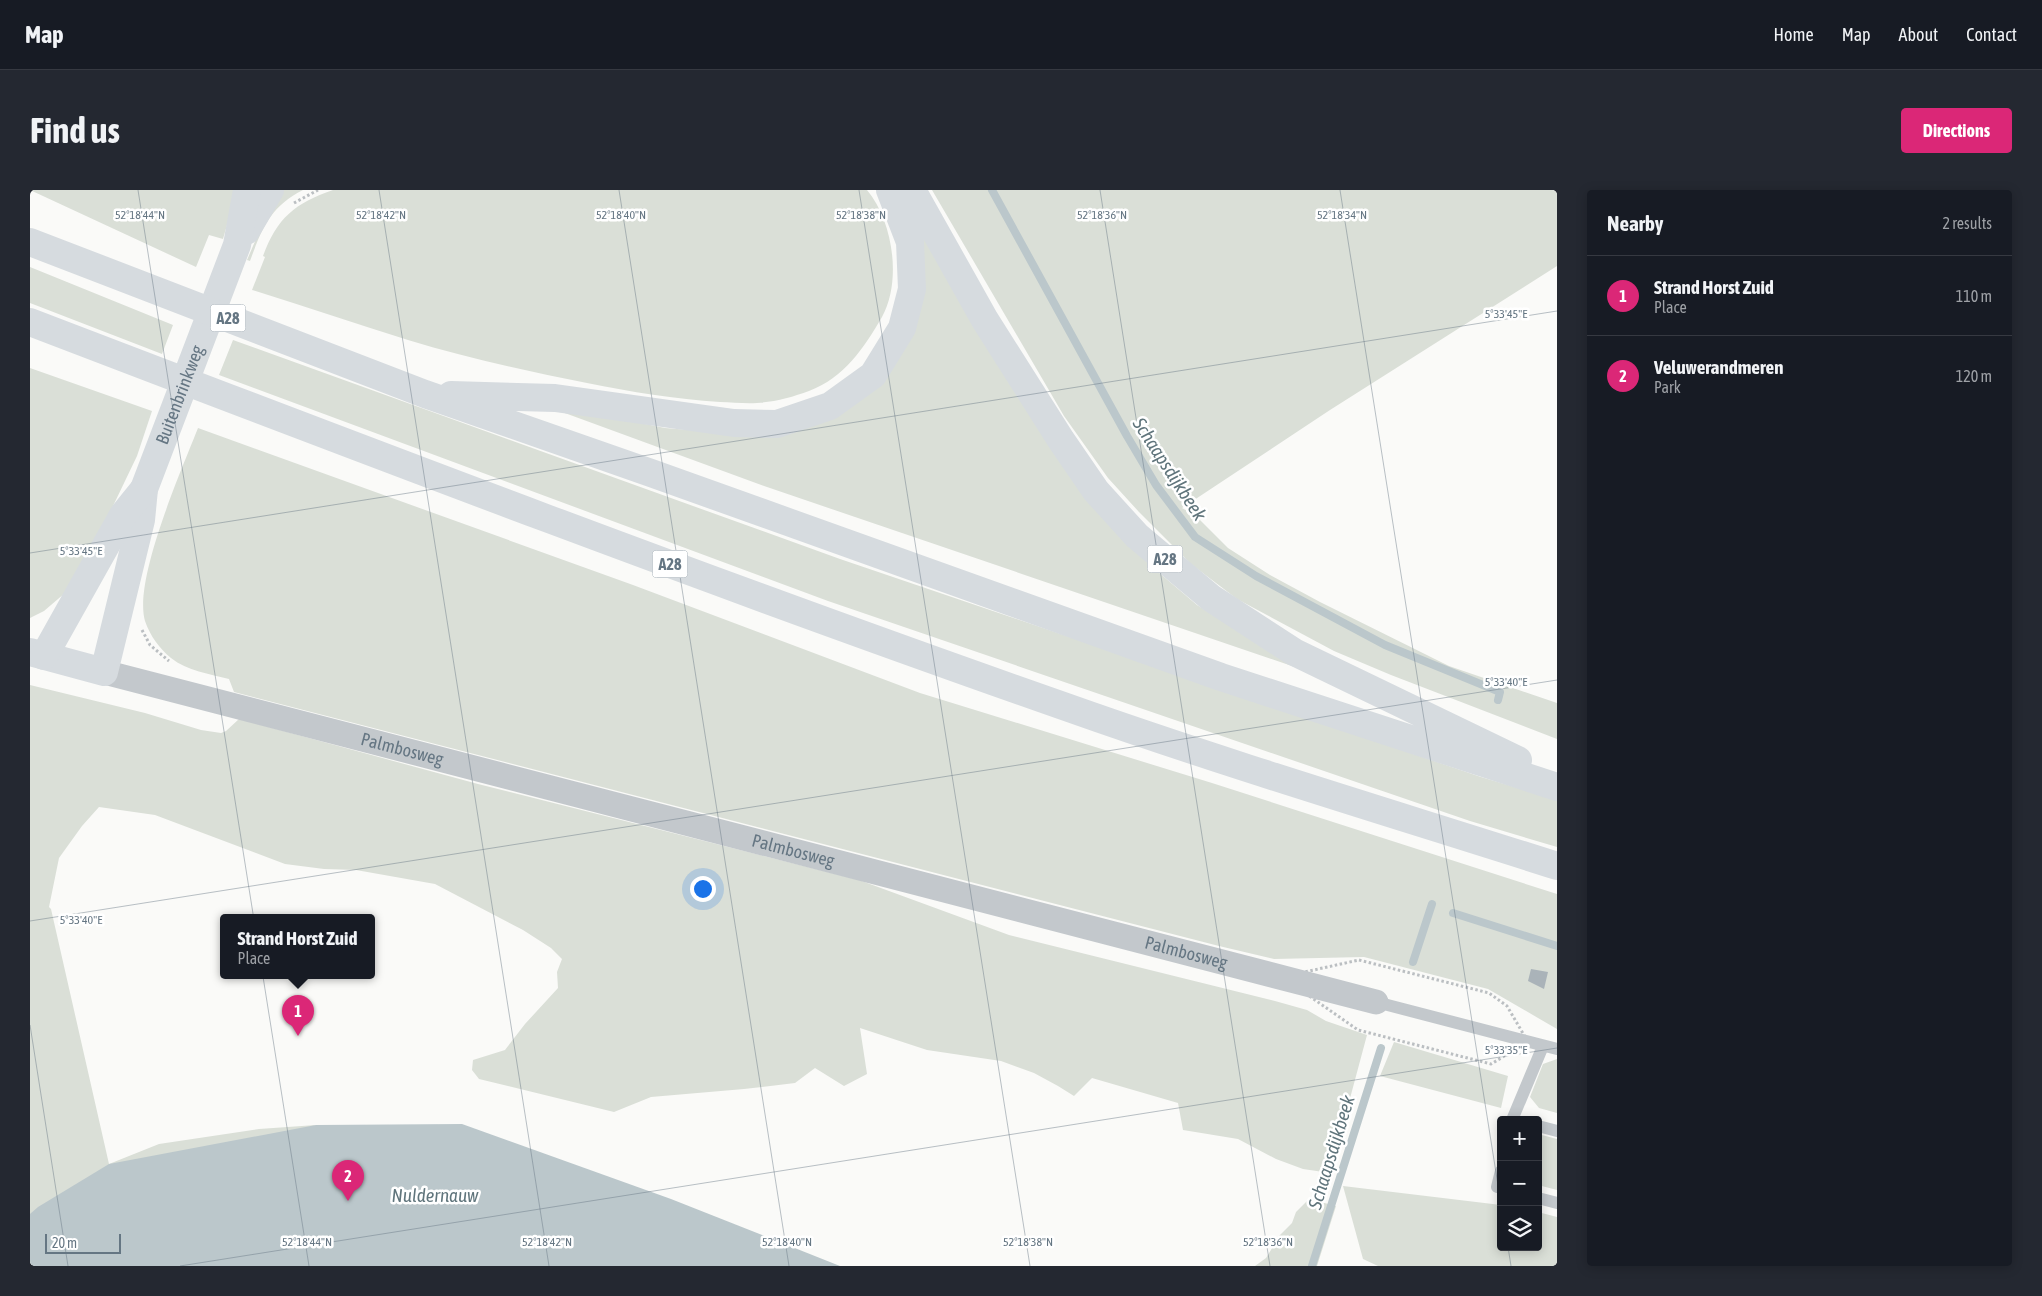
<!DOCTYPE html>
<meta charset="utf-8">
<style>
body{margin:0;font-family:"Asap Condensed",sans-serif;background:#242831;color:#f1f3f6}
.controls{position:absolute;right:15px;bottom:15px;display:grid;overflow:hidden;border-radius:5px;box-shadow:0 2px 12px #0003}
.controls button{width:45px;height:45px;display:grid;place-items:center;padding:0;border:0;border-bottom:1px solid #363941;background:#171b24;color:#f1f3f6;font:25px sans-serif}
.scale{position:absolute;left:15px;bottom:12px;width:76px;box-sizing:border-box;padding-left:5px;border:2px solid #657683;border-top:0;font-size:14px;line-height:18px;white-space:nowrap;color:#657683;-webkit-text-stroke:4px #fff;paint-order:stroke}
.you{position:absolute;left:672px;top:698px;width:18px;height:18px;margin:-12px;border:4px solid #fff;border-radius:50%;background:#1a73e8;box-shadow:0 0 0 8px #1a73e833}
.badge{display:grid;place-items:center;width:32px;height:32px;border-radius:50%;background:#db2777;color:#fff;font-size:16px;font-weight:700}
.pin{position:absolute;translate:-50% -41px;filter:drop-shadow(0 1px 2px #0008)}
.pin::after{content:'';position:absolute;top:26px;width:18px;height:15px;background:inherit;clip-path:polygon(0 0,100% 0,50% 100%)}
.popup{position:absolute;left:190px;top:724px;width:155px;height:65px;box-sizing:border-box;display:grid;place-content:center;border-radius:5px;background:#171b24;filter:drop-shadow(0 1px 4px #0005);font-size:16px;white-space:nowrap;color:#9ea1a6}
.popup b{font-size:19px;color:#f1f3f6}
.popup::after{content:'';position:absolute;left:50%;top:100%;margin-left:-10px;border:10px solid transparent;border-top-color:#171b24}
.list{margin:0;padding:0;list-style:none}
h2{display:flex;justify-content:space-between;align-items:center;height:65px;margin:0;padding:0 20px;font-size:21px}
h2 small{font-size:16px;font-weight:400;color:#9ea1a6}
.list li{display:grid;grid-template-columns:32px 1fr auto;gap:15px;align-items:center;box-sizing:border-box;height:80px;padding:0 20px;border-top:1px solid #363941}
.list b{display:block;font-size:19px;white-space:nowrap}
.list p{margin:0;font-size:16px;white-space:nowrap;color:#9ea1a6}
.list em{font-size:16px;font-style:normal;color:#9ea1a6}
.icon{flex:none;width:28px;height:28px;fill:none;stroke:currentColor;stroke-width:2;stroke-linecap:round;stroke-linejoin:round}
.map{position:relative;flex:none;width:1527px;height:1076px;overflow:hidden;border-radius:5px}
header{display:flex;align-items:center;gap:30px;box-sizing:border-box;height:70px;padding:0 25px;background:#171b24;border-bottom:1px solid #363941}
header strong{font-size:24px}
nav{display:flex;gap:28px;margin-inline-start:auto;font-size:18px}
.intro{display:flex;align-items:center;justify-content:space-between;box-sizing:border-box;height:120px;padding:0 30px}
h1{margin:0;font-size:35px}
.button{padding:12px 22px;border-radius:5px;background:#db2777;color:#fff;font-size:18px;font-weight:700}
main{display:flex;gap:30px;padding:0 30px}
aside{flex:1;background:#171b24;border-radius:5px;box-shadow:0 2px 12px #0003}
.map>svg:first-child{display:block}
</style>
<header>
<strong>Map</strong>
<nav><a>Home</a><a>Map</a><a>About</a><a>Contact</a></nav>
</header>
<div class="intro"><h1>Find us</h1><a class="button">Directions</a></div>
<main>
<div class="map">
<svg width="1527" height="1076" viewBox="0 0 1527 1076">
<rect width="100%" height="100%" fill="#fafaf8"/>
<path fill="#dadfd7" d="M0,0H207L193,49L179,45L166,77Z
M247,0H273C240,17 232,38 220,71L217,70Z
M303,0H837C863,31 872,91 852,127C834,158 814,188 779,201C763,207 744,212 727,213C715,214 702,212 690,212C645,209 601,202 557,193C497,181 437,168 378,150C326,134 274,116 222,100L235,67L233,66C247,28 265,13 303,0Z
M902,0H1527V76L1300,220L1152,318L1166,326L1198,358L1240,385L1290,412L1419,476L1527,513V549L1361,485L1304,461L1207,409L1161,374L1109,322L1078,288L1034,226Z
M887,29L1076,331L1127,381L1167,415L1205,439L1300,489L737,297L502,211L635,238L708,244L855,182Z
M0,77L143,135L132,164L0,113Z
M203,150L810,369L1451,587L1527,610V657L1440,631L798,411L189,185Z
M0,178L122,221L107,266L60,364L35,403L14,421L0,428Z
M168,238L603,395L890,503L1182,593L1527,704V839L1458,799L1334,767L1244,769L1189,756L204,502L199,489C180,484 157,481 141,468C130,459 120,446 115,431C103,390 152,279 168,238Z
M0,495L115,523L171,540L191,543L196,541L209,529L448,594L829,690L979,745L1245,811L1277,820L1296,831L1337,845L1300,983L1273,979L1246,969L1208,949L1153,940L1148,913L1062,888L1044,906L1028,896L1004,883L971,871L897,860L830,838L837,884L814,896L785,878L765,893L714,899L621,907L584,922L449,889L442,880L443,870L475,860L495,834L528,798L527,782L532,769L521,758L493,740L405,694L326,680L294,679L255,674L125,625L69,617L52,636L29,668L19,717L21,719L79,974L129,954L229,939L286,935L0,1076Z
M1364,852L1478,886L1471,918L1350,886Z
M1527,869V923L1509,918L1500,907L1513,874Z
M1508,944L1527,949V1000L1508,995Z
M1313,996L1471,1015V1057H1508V1022L1527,1027V1076H1348L1333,1069Z
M1279,1009L1306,1016L1287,1076H1225L1236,1068L1250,1045L1262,1033L1266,1022Z"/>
<path fill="#bbc7cb" d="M432,934L641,1009L810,1076H0V1024L8,1017L79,974L286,935Z"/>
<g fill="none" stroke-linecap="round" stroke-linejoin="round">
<path stroke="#bbc7cb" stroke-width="8" d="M962,0L1097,246L1126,295L1165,347L1226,386L1355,455L1470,502L1468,510
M1423,723L1527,756
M1383,772L1402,714
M1282,1076L1351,858"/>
</g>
<path fill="#aab3b9" d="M1501,779L1518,782L1514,799L1498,791Z"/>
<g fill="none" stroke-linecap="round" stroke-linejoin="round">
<path stroke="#bbbfc2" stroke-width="3" stroke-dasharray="2.5 2.5" stroke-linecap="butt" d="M264,13L288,0
M112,440L120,455L139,471
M1329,770L1459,803L1477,816L1498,852L1461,874L1328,840L1252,787Z"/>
<path stroke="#c3c8cc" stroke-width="12" d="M1346,812L1527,859
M1482,930L1513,856
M1508,936L1527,941
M1471,981L1467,997L1471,998
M1508,1008L1527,1013"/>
<path stroke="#c3c8cc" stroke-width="25" id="s1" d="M74,482L1346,812"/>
<g stroke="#d6dbdf" stroke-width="28">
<path d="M216,41L240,0"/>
<path id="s2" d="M0,462L74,482L111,330L114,299L207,55L217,0"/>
<path d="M14,466L93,325L114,299"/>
</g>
<path stroke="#d6dbdf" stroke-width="28" d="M882,0L955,130L1031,250L1066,301L1107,346L1181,408L1264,462L1488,570
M0,52L395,204L621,283L1191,487L1527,597
M0,132C345,264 690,396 1039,518C1200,575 1364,624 1527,676
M421,205L525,208L704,233L747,234L800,216L843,185L872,138L882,99L880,52L860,0"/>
</g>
<path fill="none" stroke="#657683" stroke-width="1" stroke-opacity="0.45" d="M108,0L279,1076M349,0L519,1076M589,0L759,1076M829,0L1000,1076M1070,0L1240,1076M1310,0L1471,1014M0,363L1527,121M0,731L1527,490M0,835L38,1076M1478,1057L1481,1076M150,1076L1527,858"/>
<g text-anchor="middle" stroke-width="5" stroke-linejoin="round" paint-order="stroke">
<g fill="#fff" stroke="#939fa8" stroke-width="1">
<rect x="180.5" y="114.5" width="35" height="27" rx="4"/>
<rect x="1117.5" y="355.5" width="35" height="27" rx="4"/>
<rect x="622.5" y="360.5" width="35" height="27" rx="4"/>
</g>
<g font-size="16" font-weight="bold" fill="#657683">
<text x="198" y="134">A28</text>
<text x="1135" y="375">A28</text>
<text x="640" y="380">A28</text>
</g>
<g font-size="18" fill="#657683" stroke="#fff">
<text dy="6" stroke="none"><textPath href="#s2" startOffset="365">Buitenbrinkweg</textPath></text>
<text dy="6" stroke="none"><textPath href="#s1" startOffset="308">Palmbosweg</textPath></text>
<text dy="6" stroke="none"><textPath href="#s1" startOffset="712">Palmbosweg</textPath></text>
<text dy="6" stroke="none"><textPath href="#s1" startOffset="1118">Palmbosweg</textPath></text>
</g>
<g font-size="19" font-style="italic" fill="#60757c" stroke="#fff">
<text transform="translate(1140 279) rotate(57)" y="7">Schaapsdijkbeek</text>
<text transform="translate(1301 962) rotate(-73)" y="7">Schaapsdijkbeek</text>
<text x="405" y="1012">Nuldernauw</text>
</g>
</g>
<g font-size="12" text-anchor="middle" fill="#657683" stroke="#fff" stroke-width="5" stroke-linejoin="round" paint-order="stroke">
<text x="110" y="29">52°18'44"N</text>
<text x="351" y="29">52°18'42"N</text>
<text x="591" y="29">52°18'40"N</text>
<text x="831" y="29">52°18'38"N</text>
<text x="1072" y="29">52°18'36"N</text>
<text x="1312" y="29">52°18'34"N</text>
<text x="1476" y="128">5°33'45"E</text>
<text x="51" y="365">5°33'45"E</text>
<text x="1476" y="496">5°33'40"E</text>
<text x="51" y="734">5°33'40"E</text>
<text x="1476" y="864">5°33'35"E</text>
<text x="277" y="1056">52°18'44"N</text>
<text x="517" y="1056">52°18'42"N</text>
<text x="757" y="1056">52°18'40"N</text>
<text x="998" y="1056">52°18'38"N</text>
<text x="1238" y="1056">52°18'36"N</text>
</g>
</svg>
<div class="controls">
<button>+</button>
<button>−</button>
<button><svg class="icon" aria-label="layers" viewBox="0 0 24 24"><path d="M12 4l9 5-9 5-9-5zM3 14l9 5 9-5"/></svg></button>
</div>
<div class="scale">20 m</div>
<div class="you"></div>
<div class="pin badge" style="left:268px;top:846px">1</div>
<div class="popup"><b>Strand Horst Zuid</b>Place</div>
<div class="pin badge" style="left:318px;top:1011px">2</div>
</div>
<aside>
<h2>Nearby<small>2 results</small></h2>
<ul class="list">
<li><span class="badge">1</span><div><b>Strand Horst Zuid</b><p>Place</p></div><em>110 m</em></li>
<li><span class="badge">2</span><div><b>Veluwerandmeren</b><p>Park</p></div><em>120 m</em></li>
</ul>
</aside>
</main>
